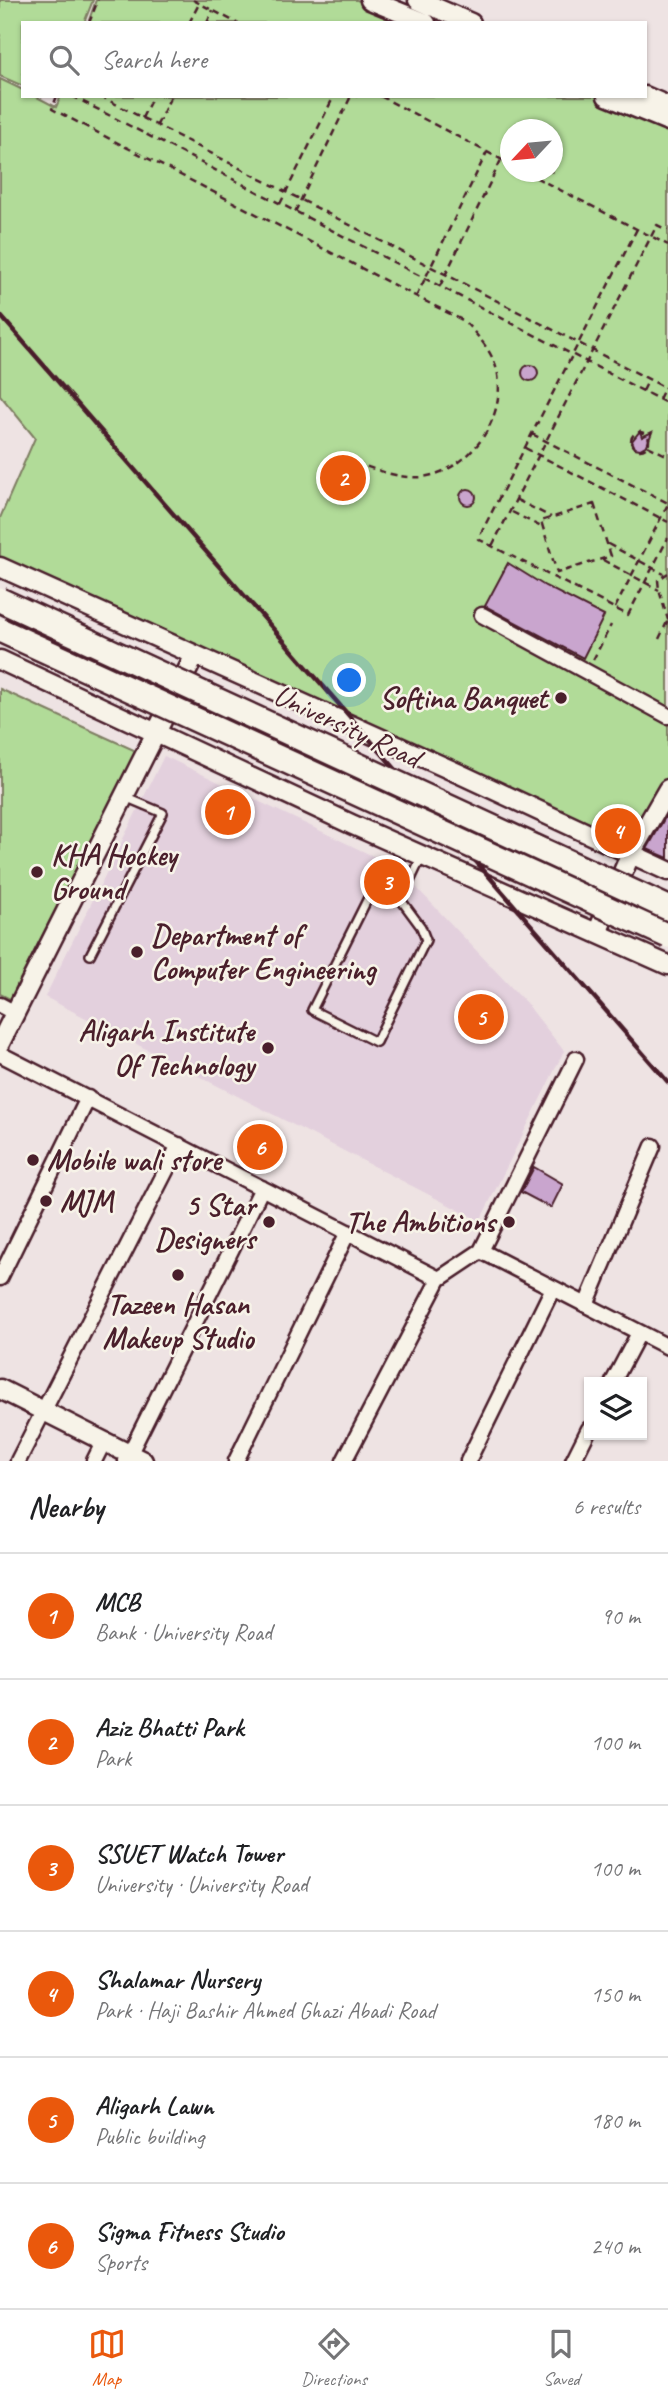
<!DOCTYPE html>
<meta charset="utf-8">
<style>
body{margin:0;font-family:Caveat,sans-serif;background:#f6f6f6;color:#202124}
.controls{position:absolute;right:21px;bottom:21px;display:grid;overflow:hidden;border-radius:0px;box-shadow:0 2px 5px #0004}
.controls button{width:63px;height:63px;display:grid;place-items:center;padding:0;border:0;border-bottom:2px solid #e0e0e0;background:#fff;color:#202124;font:35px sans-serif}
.compass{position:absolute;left:500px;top:119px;width:63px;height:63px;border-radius:50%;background:#fff;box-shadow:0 2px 5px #0004;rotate:244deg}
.you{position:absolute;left:350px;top:681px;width:24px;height:24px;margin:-18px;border:5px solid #fff;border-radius:50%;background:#1a73e8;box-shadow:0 0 0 10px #1a73e833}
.badge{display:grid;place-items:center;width:46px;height:46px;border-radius:50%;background:#ea580c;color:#fff;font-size:23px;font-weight:700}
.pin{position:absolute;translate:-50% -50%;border:4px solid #fff;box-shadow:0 2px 7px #0006}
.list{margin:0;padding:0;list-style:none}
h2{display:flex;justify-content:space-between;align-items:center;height:91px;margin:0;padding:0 28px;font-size:30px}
h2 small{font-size:23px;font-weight:400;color:#757577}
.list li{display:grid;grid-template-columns:46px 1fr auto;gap:21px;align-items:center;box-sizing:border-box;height:126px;padding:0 28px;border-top:2px solid #e0e0e0}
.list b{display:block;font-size:26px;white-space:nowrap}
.list p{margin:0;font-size:23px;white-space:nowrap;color:#757577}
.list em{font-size:23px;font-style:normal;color:#757577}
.icon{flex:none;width:38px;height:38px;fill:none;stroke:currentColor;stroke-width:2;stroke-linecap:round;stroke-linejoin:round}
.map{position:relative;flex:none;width:668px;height:1461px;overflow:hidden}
.search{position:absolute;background:#fff;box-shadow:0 2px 5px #0004;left:21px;right:21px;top:21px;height:77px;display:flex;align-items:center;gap:18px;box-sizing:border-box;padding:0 24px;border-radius:0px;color:#757577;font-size:26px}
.sheet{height:847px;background:#fff}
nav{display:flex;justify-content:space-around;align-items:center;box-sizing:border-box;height:98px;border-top:2px solid #e0e0e0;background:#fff;font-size:19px;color:#757577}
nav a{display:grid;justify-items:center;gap:4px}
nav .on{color:#ea580c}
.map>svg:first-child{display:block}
</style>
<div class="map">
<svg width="668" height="1461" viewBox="0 0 668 1461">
<rect width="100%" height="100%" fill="#eee3e3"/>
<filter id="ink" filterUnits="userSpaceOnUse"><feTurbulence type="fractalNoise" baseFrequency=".0143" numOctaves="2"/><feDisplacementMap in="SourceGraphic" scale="14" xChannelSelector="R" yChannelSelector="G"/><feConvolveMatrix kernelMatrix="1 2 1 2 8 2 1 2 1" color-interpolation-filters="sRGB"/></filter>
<g filter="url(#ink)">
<path fill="#e3d0dd" d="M164,756L398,868L527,1004L564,1051L480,1221L45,997Z"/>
<path fill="#b1db98" stroke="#7e7d62" stroke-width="2" fill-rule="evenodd" d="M0,0H93L84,23H23V86L0,76Z
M96,0H357L419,23H88Z
M0,79L23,90V96H35L56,107L61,96H619L668,114V785L632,854L0,568V518L35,438L0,395ZM510,130H552V172H510Z
M0,689L136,751L10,999L0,994Z"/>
<path fill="#c9a5ce" stroke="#4a1f2b" stroke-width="2" d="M522 373a8 8 0 1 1 16 0a8 8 0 1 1-16 0Z
M640,431L642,437L652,432L647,445L640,449L635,448L632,441Z
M460 497a8 8 0 1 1 16 0a8 8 0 1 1-16 0Z
M508,563L545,586L604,616L583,658L485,606Z
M668,812V858L647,849Z
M534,1167L563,1184L551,1208L521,1192Z"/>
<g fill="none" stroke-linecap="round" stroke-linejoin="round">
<g stroke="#4a1f2b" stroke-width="12">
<path id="service" d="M401,900L374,886L312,1010L376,1042L426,940L421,927L401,900L422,856
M90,955L163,813L125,797"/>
</g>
<g stroke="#4a1f2b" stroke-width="19">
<path id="minor" d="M482,615L668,716
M0,1005L15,1013
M0,1054L439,1279
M481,1251L668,1347
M0,1278L88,1098
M586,1305L653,1146
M613,1382L639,1333
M18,1461L179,1145
M94,1461L104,1441
M126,1461L262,1188
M236,1461L348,1232
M344,1461L439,1279L481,1251L576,1059
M468,1461L553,1288
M573,1461L589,1429"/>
</g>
<g stroke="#4a1f2b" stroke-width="23">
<path id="tertiary" d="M370,0L426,23
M418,0L471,23
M607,96L668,121
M645,96L668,106
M0,567L462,775L668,871
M0,660L351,824L668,965
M597,933L631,853L668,789
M0,1043L195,655
M0,1389L143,1461"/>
</g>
<path stroke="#4a1f2b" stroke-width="2.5" stroke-dasharray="7 5" stroke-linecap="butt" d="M193,0L237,23
M89,23L98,0
M189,23L199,4
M207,23L213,10
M57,96L52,109L464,321C479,337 494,353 498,375C505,421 469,471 422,477C400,479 380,471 359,464
M72,96L668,404
M100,96L668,389
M380,96L510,164
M142,118L153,96
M157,125L171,96
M525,172L668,245
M280,204L334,96
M295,212L351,96
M637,229L478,539L628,615L668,538
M440,286L501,160
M416,297L487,152
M643,391L649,379
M659,399L665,387
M631 441a9 9 0 1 1 18 0a9 9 0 1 1-18 0Z
M532,434L668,503
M648,446L668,456
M525,448L668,522
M517,500L551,517
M594,504L611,556L557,573L541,521Z
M512,512L543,528
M608,544L664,574
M492,546L657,225L668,230
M603,560L659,590
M668,573L658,580L659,590L668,620
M615,608L668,504
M659,639L668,620
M593,660L611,625"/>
<use href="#service" stroke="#f7f3e8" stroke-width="7"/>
<use href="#minor" stroke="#f7f3e8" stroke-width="14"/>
<use href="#tertiary" stroke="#f7f3e8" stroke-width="18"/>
<path stroke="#4a1f2b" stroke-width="4.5" d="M0,315L668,1082"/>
<g stroke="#4a1f2b" stroke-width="28" stroke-linecap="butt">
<path id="primary-bridge" d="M0,600L668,908
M0,630L668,936"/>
</g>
<use href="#primary-bridge" stroke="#f7f3e8" stroke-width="23"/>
</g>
</g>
<g fill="#4a1f2b" stroke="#f7f3e8" stroke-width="2.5">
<circle cx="561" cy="698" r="7"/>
<circle cx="37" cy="872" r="7"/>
<circle cx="137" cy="952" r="7"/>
<circle cx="268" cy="1048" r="7"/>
<circle cx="33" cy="1160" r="7"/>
<circle cx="46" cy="1201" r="7"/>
<circle cx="269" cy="1222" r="7"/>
<circle cx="509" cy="1222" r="7"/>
<circle cx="178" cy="1275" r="7"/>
</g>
<g text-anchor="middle" stroke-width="5" stroke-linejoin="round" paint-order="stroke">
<g font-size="30" font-weight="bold" fill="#4a1f2b" stroke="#f7f3e8" text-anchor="end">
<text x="547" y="708">Softina Banquet</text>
<text x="51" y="865" text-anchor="start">KHA Hockey<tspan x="51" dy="34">Ground</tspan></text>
<text x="151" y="945" text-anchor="start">Department of<tspan x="151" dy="34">Computer Engineering</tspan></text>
<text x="254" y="1041">Aligarh Institute<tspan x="254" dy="34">Of Technology</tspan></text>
<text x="47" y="1170" text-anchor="start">Mobile wali store</text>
<text x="60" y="1211" text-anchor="start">MJM</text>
<text x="255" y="1215">5 Star<tspan x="255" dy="34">Designers</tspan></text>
<text x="495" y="1232">The Ambitions</text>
<text x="178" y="1314" text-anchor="middle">Tazeen Hasan<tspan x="178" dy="34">Makeup Studio</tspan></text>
</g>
<g font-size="30" fill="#4a1f2b" stroke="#f7f3e8">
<text transform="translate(347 726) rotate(25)" y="10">University Road</text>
</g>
</g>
</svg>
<div class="controls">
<button><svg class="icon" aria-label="layers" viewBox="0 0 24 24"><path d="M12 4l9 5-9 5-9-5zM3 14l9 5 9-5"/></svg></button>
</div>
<svg class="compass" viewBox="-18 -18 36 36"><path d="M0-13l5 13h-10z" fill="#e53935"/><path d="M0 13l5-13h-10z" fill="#757577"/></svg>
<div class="you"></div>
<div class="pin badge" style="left:228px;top:812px">1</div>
<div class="pin badge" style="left:343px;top:478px">2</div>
<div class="pin badge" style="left:387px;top:882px">3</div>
<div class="pin badge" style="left:618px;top:831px">4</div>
<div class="pin badge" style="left:481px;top:1017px">5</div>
<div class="pin badge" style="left:260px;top:1147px">6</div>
<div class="search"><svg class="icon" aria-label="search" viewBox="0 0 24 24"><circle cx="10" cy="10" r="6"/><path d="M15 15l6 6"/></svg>Search here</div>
</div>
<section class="sheet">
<h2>Nearby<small>6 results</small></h2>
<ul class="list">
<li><span class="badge">1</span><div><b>MCB</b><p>Bank · University Road</p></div><em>90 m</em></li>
<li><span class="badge">2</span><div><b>Aziz Bhatti Park</b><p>Park</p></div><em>100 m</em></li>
<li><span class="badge">3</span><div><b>SSUET Watch Tower</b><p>University · University Road</p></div><em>100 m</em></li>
<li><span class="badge">4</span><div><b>Shalamar Nursery</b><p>Park · Haji Bashir Ahmed Ghazi Abadi Road</p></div><em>150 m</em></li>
<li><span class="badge">5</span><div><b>Aligarh Lawn</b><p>Public building</p></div><em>180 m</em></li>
<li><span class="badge">6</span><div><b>Sigma Fitness Studio</b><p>Sports</p></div><em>240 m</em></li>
</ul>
</section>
<nav>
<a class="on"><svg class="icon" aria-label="map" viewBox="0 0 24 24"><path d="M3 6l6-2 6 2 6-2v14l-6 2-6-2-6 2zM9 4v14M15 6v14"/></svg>Map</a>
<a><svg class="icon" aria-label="directions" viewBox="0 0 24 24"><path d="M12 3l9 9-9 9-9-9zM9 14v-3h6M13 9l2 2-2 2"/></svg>Directions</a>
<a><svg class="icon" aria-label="saved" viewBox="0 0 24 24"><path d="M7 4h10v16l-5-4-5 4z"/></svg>Saved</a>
</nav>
